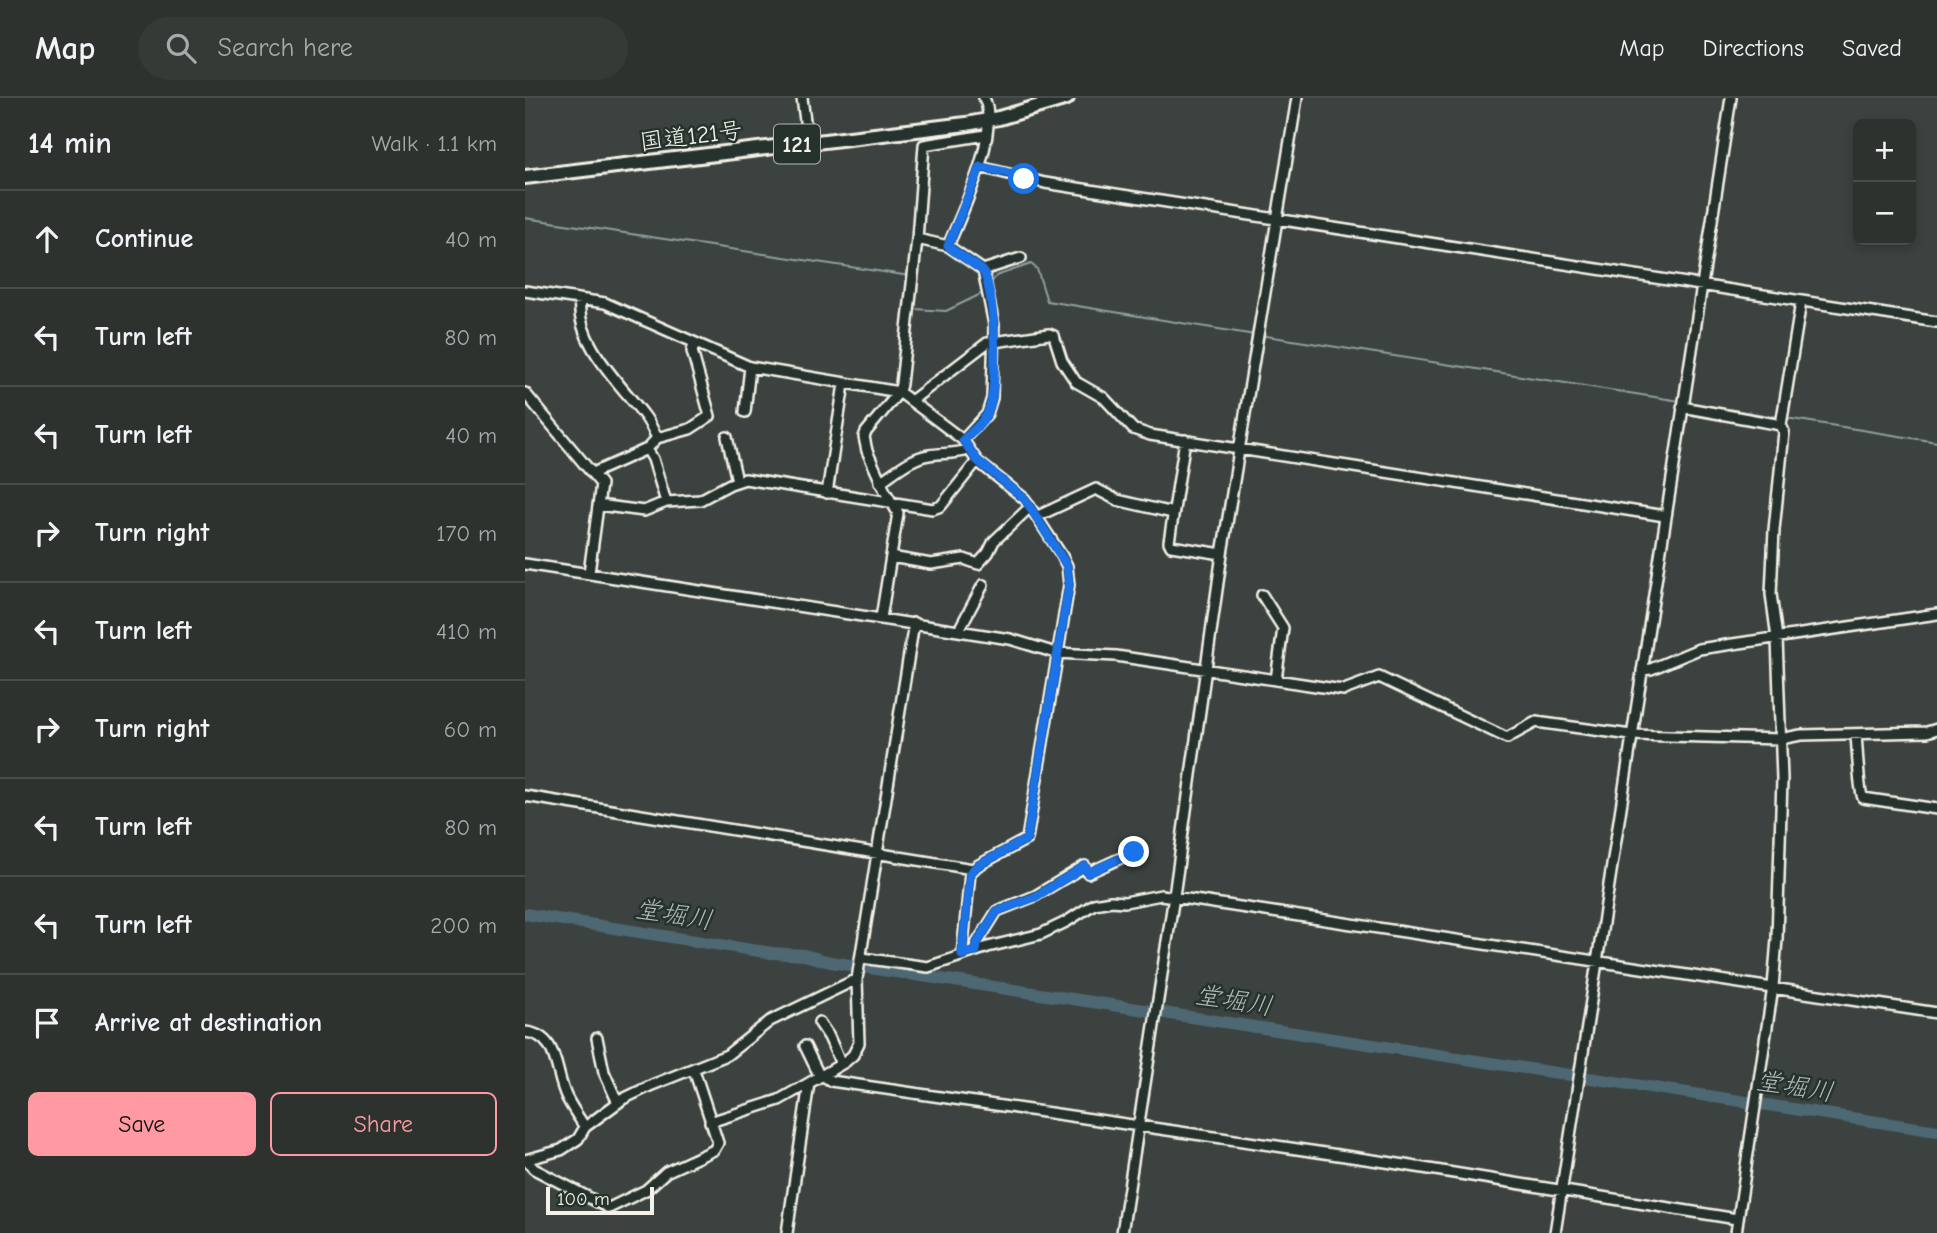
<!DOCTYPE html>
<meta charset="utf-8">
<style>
body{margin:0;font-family:"Comic Neue","Klee One",sans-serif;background:#353a37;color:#f1f3f6}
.controls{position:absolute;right:21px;top:21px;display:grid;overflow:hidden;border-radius:10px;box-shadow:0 4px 10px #0003}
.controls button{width:63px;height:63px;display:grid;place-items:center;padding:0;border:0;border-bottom:2px solid #484d4b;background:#2d322f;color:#f1f3f6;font:35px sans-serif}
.scale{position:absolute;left:21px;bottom:18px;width:108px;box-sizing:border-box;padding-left:7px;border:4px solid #f4f1e8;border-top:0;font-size:19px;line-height:24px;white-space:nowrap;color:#f4f1e8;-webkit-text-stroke:5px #26332d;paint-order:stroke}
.stop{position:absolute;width:21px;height:21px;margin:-16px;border:5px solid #1a73e8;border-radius:50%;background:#fff}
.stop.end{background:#1a73e8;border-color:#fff;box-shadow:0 2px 7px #0008}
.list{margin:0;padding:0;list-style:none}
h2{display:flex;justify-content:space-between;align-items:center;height:91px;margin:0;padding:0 28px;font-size:30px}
h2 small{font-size:23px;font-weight:400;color:#a7aaaa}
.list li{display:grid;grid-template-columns:46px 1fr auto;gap:21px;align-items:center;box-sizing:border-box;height:98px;padding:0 28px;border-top:2px solid #484d4b}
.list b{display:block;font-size:26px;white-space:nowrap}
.list em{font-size:23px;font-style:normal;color:#a7aaaa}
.actions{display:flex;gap:14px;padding:21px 28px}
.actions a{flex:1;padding:16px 0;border:2px solid #ff9aa2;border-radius:10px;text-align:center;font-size:24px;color:#ff9aa2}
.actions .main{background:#ff9aa2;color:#111}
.icon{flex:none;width:38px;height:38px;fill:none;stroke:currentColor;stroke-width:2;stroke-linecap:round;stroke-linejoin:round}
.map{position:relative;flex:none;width:1412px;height:1135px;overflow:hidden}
header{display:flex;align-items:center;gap:42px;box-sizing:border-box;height:98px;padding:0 35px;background:#2d322f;border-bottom:2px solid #484d4b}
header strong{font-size:33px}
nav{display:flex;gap:38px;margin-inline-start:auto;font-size:24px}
.search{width:490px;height:63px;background:#353a37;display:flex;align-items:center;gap:18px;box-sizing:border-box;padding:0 24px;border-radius:38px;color:#a7aaaa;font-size:26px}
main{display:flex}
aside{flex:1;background:#2d322f}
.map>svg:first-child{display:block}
</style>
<header>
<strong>Map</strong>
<div class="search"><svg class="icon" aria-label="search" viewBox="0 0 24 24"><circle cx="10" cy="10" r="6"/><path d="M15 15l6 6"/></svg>Search here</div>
<nav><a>Map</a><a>Directions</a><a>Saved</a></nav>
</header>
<main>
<aside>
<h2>14 min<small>Walk · 1.1 km</small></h2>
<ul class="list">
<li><svg class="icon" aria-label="ahead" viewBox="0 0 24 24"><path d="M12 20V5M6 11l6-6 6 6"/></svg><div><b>Continue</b></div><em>40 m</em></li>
<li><svg class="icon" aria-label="left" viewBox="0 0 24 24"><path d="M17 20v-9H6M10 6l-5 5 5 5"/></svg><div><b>Turn left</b></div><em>80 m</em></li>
<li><svg class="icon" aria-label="left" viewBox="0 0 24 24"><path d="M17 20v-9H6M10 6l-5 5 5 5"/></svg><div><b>Turn left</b></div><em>40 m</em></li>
<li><svg class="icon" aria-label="right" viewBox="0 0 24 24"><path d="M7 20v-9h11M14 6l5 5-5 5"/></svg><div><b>Turn right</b></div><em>170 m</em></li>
<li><svg class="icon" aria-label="left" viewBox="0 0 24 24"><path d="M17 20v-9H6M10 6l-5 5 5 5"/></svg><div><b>Turn left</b></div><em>410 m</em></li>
<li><svg class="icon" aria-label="right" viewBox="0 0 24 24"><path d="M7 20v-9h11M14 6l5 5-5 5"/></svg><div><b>Turn right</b></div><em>60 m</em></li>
<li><svg class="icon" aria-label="left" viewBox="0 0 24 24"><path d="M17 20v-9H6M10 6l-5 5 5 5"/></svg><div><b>Turn left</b></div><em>80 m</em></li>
<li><svg class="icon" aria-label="left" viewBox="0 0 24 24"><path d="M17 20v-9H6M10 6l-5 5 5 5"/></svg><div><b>Turn left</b></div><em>200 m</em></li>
<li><svg class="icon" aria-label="arrive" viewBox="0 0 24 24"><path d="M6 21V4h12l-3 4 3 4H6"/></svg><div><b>Arrive at destination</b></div></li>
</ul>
<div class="actions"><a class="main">Save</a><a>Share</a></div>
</aside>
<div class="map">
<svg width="1412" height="1135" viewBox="0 0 1412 1135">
<rect width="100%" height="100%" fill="#3c423f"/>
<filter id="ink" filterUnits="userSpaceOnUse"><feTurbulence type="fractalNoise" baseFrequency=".0143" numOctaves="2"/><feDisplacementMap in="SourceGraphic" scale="14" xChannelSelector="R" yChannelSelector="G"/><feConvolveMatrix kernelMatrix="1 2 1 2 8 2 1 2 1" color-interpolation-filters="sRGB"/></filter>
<g filter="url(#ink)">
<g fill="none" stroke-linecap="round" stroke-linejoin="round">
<path stroke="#909fa2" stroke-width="2" d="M0,120L385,178
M391,179H393L390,211L421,213L458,195
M464,188L471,178L506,166L512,171L522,203L730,237
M735,237L1155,303
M1164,305L1252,319
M1261,320L1412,344"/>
<path stroke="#4e6873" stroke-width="12" d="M0,816L247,855L279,857L305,864L1412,1033"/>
<g stroke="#f4f1e8" stroke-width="14">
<path id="minor" d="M277,0L283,45
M455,69L520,85L1412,224
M392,141L423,148L458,172L469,227L467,300L462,316L438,342
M423,148C437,114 476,35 459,0
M458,172L496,160
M0,193L80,205L225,269L374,294L438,342L452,363L500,401L537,458L542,468L544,487L502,741L452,768L445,775L437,857
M55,202C50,244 95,285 118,316C124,323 128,332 132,340L122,351L68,375
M0,295L76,386L64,475
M386,303L462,245L524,236L529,238L537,263L551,284L579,300L608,331L625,337L1140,418
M1157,309L1256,327
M220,314L225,269
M202,339L212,383
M132,340L165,331L185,318L167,253L169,245
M660,342L644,444L646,448L697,456
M122,351L128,361L141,404
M355,384C370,374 387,359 404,357C418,355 430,356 443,352
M302,395L319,286
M73,407L119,413L141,404L175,402L205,386L220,381L408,411L416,408L452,363
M513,418L571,391L592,402L648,415
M366,459L406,466L439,461L453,466L463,455L469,443L505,409
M0,466L485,541L531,555L591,558L811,591L819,592L854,579L982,640L1011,624L1106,637L1255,641L1276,637L1402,634L1412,631
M737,497L758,530L751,582
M356,520L373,415L360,393L342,353L339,339L341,334L374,294L376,286L392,141L399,47L461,37
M436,533V528L458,487
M1117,572L1126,571L1174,551L1412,516
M1331,636C1332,648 1334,694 1338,700L1412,711
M0,698L448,771
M451,853L452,845L472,813L510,798L560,768L563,775L609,754
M337,860L403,869L463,849L516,836L541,824L569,806L586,803L600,804L636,797L1412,915
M294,924L304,939L316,966
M0,934C35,937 29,975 42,1000C47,1010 54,1020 60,1029
M72,940L79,974L93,1005
M280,948L295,979
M297,977L306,983L861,1064L1212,1121
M185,1024L254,1002L284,985
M0,1062L36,1052L53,1041L60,1029L98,1001L127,987L202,957L245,923L332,881
M1,1062L9,1071L84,1110L121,1092L141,1074L189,1052L193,1045L169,972
M262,1135L284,985L320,964L328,957L334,945L332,881L389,525
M597,1135L649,798L697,456L772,0
M1030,1135L1206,0
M1211,1135L1248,889L1252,841L1257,681L1252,540L1246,496L1249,432L1259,334L1256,327L1276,204"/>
</g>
<g stroke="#f4f1e8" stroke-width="18">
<path id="highway" d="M0,79L441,26L474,20L542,0"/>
</g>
<use href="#minor" stroke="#26332d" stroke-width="9"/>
<use href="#highway" stroke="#26332d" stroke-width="12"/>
</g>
</g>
<g fill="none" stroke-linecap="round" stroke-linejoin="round" filter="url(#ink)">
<path stroke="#1a73e8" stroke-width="9" d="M499,81L480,74L455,69L423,148C428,153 457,171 458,173C471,196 474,290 463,314C458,325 447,334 438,342L452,362L500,401L542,468L544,487L502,741L452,768L445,775L437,857L451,853L452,845L472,813L510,799L560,768L563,775L609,754"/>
</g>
<g text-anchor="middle" stroke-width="5" stroke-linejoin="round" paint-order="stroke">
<rect fill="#26332d" stroke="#b6b8b0" stroke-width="2" x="249" y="26.5" width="46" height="39" rx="5"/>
<g font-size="23" font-weight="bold" fill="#f4f1e8">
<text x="272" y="54">121</text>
</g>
<g font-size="24" fill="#f4f1e8" stroke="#26332d">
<text transform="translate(166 38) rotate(-7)" y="8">国道121号</text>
</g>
<g font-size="26" font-style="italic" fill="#b2bab9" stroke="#26332d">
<text transform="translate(149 816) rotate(9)" y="9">堂堀川</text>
<text transform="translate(709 902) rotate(9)" y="9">堂堀川</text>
<text transform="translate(1270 988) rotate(9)" y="9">堂堀川</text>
</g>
</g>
</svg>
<div class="controls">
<button>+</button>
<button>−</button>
</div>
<div class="scale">100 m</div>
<div class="stop" style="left:499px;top:81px"></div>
<div class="stop end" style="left:609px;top:754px"></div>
</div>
</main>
